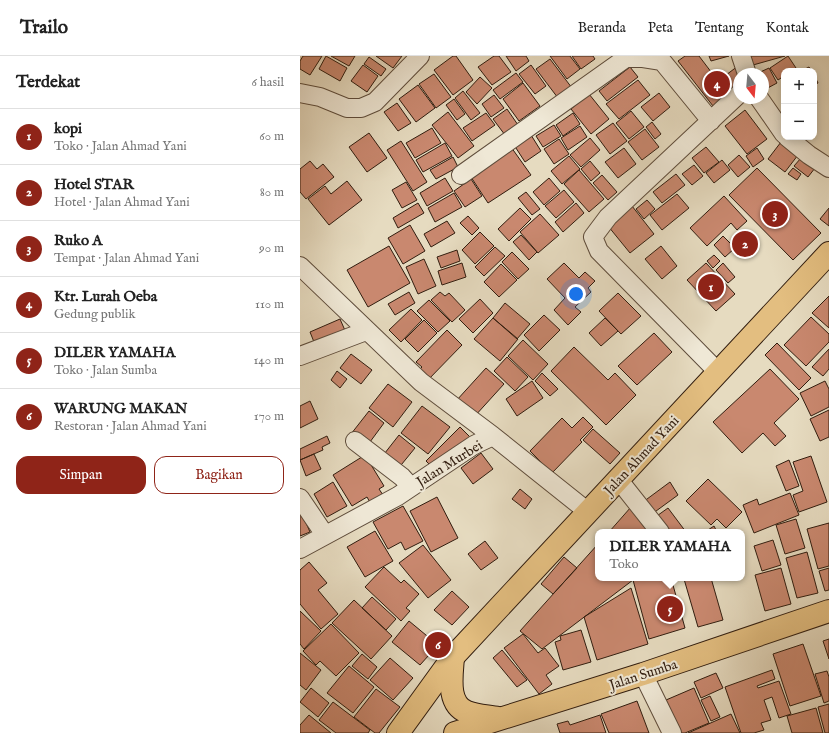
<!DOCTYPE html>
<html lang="id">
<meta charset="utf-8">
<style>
body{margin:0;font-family:"IM FELL English",serif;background:#f6f6f6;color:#222}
.controls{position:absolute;right:12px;top:12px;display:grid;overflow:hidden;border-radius:8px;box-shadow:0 2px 10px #0003}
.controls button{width:36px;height:36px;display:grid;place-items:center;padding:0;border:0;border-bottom:1px solid #e0e0e0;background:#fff;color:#222;font:20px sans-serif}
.compass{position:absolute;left:433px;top:12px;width:36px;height:36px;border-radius:50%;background:#fff;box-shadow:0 2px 10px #0003;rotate:164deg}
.you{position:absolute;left:276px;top:238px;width:14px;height:14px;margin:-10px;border:3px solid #fff;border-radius:50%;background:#1a73e8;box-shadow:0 0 0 6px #1a73e833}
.badge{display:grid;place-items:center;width:26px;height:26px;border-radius:50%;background:#8f2418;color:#fff;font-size:13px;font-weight:700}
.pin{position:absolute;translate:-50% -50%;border:2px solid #fff;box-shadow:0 1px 4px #0006}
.popup{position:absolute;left:295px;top:473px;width:150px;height:52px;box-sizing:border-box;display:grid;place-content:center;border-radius:8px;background:#fff;filter:drop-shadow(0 1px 3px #0005);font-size:13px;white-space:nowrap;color:#767676}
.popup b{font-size:15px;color:#222}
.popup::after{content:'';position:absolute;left:50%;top:100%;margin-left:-8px;border:8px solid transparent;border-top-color:#fff}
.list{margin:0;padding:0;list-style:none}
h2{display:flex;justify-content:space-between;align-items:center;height:52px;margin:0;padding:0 16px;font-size:17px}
h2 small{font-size:13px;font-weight:400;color:#767676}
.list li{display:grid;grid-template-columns:26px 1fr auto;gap:12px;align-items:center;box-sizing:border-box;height:56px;padding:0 16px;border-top:1px solid #e0e0e0}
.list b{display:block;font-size:15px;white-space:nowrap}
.list p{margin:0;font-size:13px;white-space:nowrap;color:#767676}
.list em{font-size:13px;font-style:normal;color:#767676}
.actions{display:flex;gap:8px;padding:12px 16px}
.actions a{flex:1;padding:9px 0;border:1px solid #8f2418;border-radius:12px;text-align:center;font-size:14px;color:#8f2418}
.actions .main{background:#8f2418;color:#fff}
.map{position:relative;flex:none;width:529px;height:677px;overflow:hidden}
header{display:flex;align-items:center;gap:24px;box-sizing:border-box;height:56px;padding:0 20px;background:#fff;border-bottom:1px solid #e0e0e0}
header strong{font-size:19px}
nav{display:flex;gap:22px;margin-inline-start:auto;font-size:14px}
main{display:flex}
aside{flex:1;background:#fff}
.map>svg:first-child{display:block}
</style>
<header>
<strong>Trailo</strong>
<nav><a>Beranda</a><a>Peta</a><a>Tentang</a><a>Kontak</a></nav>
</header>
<main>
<aside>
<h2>Terdekat<small>6 hasil</small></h2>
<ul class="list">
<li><span class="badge">1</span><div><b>kopi</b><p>Toko · Jalan Ahmad Yani</p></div><em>60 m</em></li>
<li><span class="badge">2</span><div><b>Hotel STAR</b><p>Hotel · Jalan Ahmad Yani</p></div><em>80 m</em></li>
<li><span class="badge">3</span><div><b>Ruko A</b><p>Tempat · Jalan Ahmad Yani</p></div><em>90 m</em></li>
<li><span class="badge">4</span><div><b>Ktr. Lurah Oeba</b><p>Gedung publik</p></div><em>110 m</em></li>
<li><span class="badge">5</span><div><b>DILER YAMAHA</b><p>Toko · Jalan Sumba</p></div><em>140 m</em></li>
<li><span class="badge">6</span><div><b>WARUNG MAKAN</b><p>Restoran · Jalan Ahmad Yani</p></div><em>170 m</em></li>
</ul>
<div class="actions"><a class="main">Simpan</a><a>Bagikan</a></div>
</aside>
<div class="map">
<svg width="529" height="677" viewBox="0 0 529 677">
<rect width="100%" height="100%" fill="#e6dbc0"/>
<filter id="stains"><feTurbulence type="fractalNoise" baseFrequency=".005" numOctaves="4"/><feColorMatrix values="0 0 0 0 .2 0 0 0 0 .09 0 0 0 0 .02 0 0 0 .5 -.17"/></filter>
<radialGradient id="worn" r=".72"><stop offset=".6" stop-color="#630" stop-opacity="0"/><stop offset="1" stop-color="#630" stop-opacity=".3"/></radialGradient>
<path fill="#c9886f" stroke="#311d0f" d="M3,0H22L10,19L0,13V5Z
M26,0L47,12L40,25L19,13Z
M31,0H55L49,10Z
M76,0H102L93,12Z
M153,0H156L173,24L153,39L134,14Z
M194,0H199L211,16L192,29L178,11Z
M206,0H226L229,5L216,15Z
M250,0H270L280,13L267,23Z
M272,0H293L295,3L281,13Z
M385,0H399L418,25L438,10L439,31L413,50L378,5Z
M409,0H429L411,5Z
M451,0H485L453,9Z
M488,0L496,12L491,15H484V20L478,24L470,12Z
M69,1L86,13L81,20L64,8Z
M250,3L272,32L258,42L236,13Z
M63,9L78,20L67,36L51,25Z
M231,9L246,30L235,38L219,18Z
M330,11L338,21L307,45L299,35Z
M509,11L512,15H501Z
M469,12L477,27L464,34L463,18H456Z
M216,17L223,26L200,43L193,34Z
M134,18L151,41L136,52L119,28Z
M514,19L518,27L514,29Z
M180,21L192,32L177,48L166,36Z
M338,24L350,39L319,63L306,48Z
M223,27L240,50L219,65L203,43Z
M118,29L135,52L116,66L99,43Z
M163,35L180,57L171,64L155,42Z
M359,37L370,51L353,65L341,51Z
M289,38L309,63L291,78L271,53Z
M194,39L204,52L191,61L182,48Z
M154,43L165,58L157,64L146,49Z
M97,47L111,67L98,75L84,56Z
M207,53L218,69L205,79L193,63Z
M445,54L467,83L447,98L425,70Z
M331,55L344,71L329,83L316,67Z
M148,56L174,90L158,102L132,69Z
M186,57L195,69L172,85L163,72Z
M273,57L280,68L263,80L256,69Z
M352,66L361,78L355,83L346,71Z
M313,67L327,85L310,98L296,79Z
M254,69L261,80L243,91L236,80Z
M280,70L287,81L268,94L261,82Z
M132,72L141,87L115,102L106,87Z
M345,73L359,91L342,104L328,86Z
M69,77L87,102L67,116L49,91Z
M231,79L241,95L225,106L214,89Z
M290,82L300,94L281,111L270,99Z
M259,83L269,98L254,108L244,93Z
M101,85L127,126L113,135L87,94Z
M481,86L498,99L485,116L468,103Z
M145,87L152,100L123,116L116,104Z
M211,91L231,119L188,147L169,118Z
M406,91L419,106L404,117L392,102Z
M324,92L336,108L318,122L305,106Z
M457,92L464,103L453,111L446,100Z
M439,99L450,111L438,121L428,109Z
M269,100L280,113L262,128L251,115Z
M153,101L158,111L136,123L130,114Z
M501,102L515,112L508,121L494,110Z
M422,104L430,114L414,127L406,117Z
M10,105L17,113L23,108L34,121L6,143L0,136V113Z
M290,105L300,117L291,125L281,113Z
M394,109L403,120L392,129L382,118Z
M457,112L521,177L493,204L429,139Z
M493,112L501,118L497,124L488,118Z
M279,114L304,143L289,156L264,128Z
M376,118L385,129L362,147L353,136Z
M302,119L317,136L308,144L293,127Z
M145,122L153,135L127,150L120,137Z
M249,122L260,135L244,149L233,136Z
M171,123L182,140L165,151L154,135Z
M47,125L62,144L29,169L8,143L25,130L31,138Z
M106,126L117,144L102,152L92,134Z
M264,134L274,146L256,162L245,150Z
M226,136L240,153L232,159L218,142Z
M154,137L162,151L135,166L128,152Z
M377,138L389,152L362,174L350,159Z
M424,140L447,165L437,174L431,167L407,190L390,172Z
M347,144L355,153L344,163L336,153Z
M118,147L124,157L98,172L93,162Z
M276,147L284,157L263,176L255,166Z
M332,150L354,178L330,197L308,170Z
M220,152L231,163L209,185L198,173Z
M529,152V170L520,163Z
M240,158L259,179L238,197L220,176Z
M168,160L179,172L172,179L160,167Z
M147,165L155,177L131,191L124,178Z
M110,169L125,195L103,208L88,182Z
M180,176L194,190L175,208L162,194Z
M221,179L237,196L229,204L213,186Z
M423,180L435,192L425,201L414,189Z
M89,190L110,227L68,251L47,214Z
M361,190L377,210L362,223L345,203Z
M195,191L205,200L184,220L175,211Z
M157,194L160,205L141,212L137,201Z
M212,196L229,213L218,223L202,206Z
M414,199L420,205L413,212L407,205Z
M124,203L136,230L118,238L106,211Z
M162,207L166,221L142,229L138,215Z
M264,207L279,222L285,216L295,225L288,232L291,236L275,251L281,256L268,269L254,254L265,242L247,223Z
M406,207L435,238L416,255L387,224Z
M423,207L435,221L428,227L416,214Z
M201,208L217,224L199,241L184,226Z
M109,236L115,247L95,259L88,248Z
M140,236L145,240L149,237L165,254L152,266L131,244Z
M318,237L341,260L321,278L299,255Z
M529,240V272L512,257Z
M180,243L193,257L173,277L159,263Z
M129,244L150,265L138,276L117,255Z
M205,247L230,268L217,283L193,262Z
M111,253L122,264L101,286L89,274Z
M244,259L260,274L239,295L224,279Z
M511,261L529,278V286L506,310L484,289Z
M193,262L218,283L200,305L174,283Z
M305,262L318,275L301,290L289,277Z
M40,263L47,279L16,291L10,276Z
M124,264L137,277L118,296L105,283Z
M147,274L162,289L125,327L116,317L122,311L116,306Z
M354,277L372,296L337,329L318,310Z
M223,284L248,308L233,324L208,300Z
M477,287L511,322L499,334L465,299Z
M274,291L308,324L315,317L336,339L306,369L251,315Z
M529,293V313L523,320L512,311Z
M51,298L72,314L61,328L40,312Z
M207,301L228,321L215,335L194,315Z
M186,312L204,328L174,361L156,345Z
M470,313L499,343L474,367L486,380L475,390L463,377L442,397L413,366Z
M37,315L47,323L40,332L31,324Z
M242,317L258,333L250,340L235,325Z
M232,325L243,342L217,360L206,343Z
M525,325L529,333V351L511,360L500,337Z
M88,328L112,346L93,371L69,352Z
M10,345L18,363L0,372V350Z
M122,350L150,371L128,398L101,377Z
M529,354V381L520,385L510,363Z
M69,355L84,367L67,390L51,378Z
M283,361L293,371L280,384L282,386L252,417L230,395L262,362L272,372Z
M160,371L175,386L134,413L126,405Z
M293,373L320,397L310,408L283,384Z
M99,379L115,392L97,414L81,402Z
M27,380L30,387L22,391L23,394L0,404V393Z
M181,397L193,413L173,428L161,412Z
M14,398L21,413L6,420L0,404Z
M65,399L84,430L79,433L85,442L72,450L67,441L52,450L33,419Z
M511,400L527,446L499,456L493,439L503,435L493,406Z
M489,404L499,430L486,435L476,410Z
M408,423L442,456L426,472L417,463L411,469L386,445Z
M33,426L47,450L27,461L14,438Z
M370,426L378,439L352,458L343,446Z
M220,433L232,443L225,453L212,443Z
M490,437L499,459L454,477L443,449L457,443L459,449Z
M137,441L158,482L131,496L110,455Z
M103,450L123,485L105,494L101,486L88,493L73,466Z
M331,451L355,476H309Z
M368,452L386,476H363L354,462Z
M0,453L10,476L0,480Z
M496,463L505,492L485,498L476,469Z
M529,467V510L518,513L507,473Z
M414,470L417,476H405Z
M75,475L93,505L65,521L47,491Z
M473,484L481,509L462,515L454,490Z
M185,485L198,502L181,514L168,498Z
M298,488V522H371L385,572L349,583L333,524L242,593L220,575Z
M123,489L151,524L128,542L99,507Z
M507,496L518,537L497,542L486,502Z
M264,501L277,512L253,538L241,528Z
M9,506L27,527L18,534L38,558L21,573L0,548V514Z
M84,511L101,527L104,524L119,538L106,552L110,555L101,565L65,531Z
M481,512L491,548L465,555L455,519Z
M529,512V534L525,535L519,515Z
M387,522H411L423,564L398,571L384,523Z
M331,532L348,588L297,604L284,561Z
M152,535L169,551L152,569L134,554Z
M72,541L96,563L86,574L62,552Z
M54,544L92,580L71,603L32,567Z
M0,555L21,575L4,593L0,588Z
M109,565L138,589L120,609L92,586Z
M31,568L59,597L36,620L20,605L16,609L3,595Z
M281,574L291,606L263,614L255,586L261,584L260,580Z
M223,578L238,597L245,592L259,610L246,619L252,628L239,638L204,592Z
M529,583V603L523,585Z
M503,588L521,640L490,650L473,598Z
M202,594L227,624L217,631L193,602Z
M0,597L21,614L6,634L0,629Z
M62,598L77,611L68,623L52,610Z
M90,602L113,622L93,644L70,624Z
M49,610L74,631L53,657L27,637Z
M472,614L475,623L457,630L458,632L479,625L491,658L479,662L472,641L464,644L471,664L461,667L464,674L454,677H441L425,631Z
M527,615L529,621V645L524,647L515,618Z
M416,617L423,632L401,642L394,626Z
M11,632L29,647L18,661L0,646Z
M394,632L409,667L385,677H380L366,644Z
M76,633L100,651L79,677H75L54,661Z
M410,640L420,661L411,665L401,644Z
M337,645L349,677H309L301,658Z
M33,646L70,674L68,677H36L19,664Z
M529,648V677H525L518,651Z
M516,652L523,677H492L487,660Z
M431,658L440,677H388Z
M9,659L31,677H0V669Z
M300,659L306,677H260L257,668L268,665L270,669Z"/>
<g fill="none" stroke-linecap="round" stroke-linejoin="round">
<g stroke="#5e4c3b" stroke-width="20">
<path id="minor" d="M441,0L447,18
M0,37L20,41L47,52H61L75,46L120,0
M459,42L484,78
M487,81L509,99L529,112
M161,119L326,2H343L362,5L411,65
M0,210L121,326L193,380
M0,300L66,275
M418,316L299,195L293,181L308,161L439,38
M55,385L102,421L111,431
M318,423L360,476
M0,442L25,479
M0,493L98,440L174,389L193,380L287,455
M343,618L372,677"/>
</g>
<g stroke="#311d0f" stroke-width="24">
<path id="major" d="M153,601C152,618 146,648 167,656C177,660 188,660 198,662
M155,677L343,618L529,555"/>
</g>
<g stroke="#311d0f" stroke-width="24">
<path id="highway" d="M98,677L153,601L529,197"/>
</g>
<use href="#minor" stroke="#efe8d6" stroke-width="18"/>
<use href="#major" stroke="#e3be80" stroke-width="22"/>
<use href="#highway" stroke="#e3be80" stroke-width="22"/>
</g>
<g text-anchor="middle" stroke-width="4" stroke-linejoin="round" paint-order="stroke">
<g font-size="14" fill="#311d0f" stroke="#efe8d6">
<text transform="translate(341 399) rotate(-47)" y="5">Jalan Ahmad Yani</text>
<text transform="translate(149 407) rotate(-32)" y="5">Jalan Murbei</text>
<text transform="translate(343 618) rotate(-18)" y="5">Jalan Sumba</text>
</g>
</g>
<rect width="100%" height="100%" filter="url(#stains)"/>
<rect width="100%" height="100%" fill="url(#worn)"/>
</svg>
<div class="controls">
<button>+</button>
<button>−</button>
</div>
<svg class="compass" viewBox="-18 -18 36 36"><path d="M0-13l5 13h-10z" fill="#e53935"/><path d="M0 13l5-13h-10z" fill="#767676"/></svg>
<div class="you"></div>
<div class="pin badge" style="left:411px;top:231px">1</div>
<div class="pin badge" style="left:445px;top:188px">2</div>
<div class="pin badge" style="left:475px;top:158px">3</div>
<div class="pin badge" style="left:417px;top:28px">4</div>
<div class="pin badge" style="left:370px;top:553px">5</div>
<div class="popup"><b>DILER YAMAHA</b>Toko</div>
<div class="pin badge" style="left:138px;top:589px">6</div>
</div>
</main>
